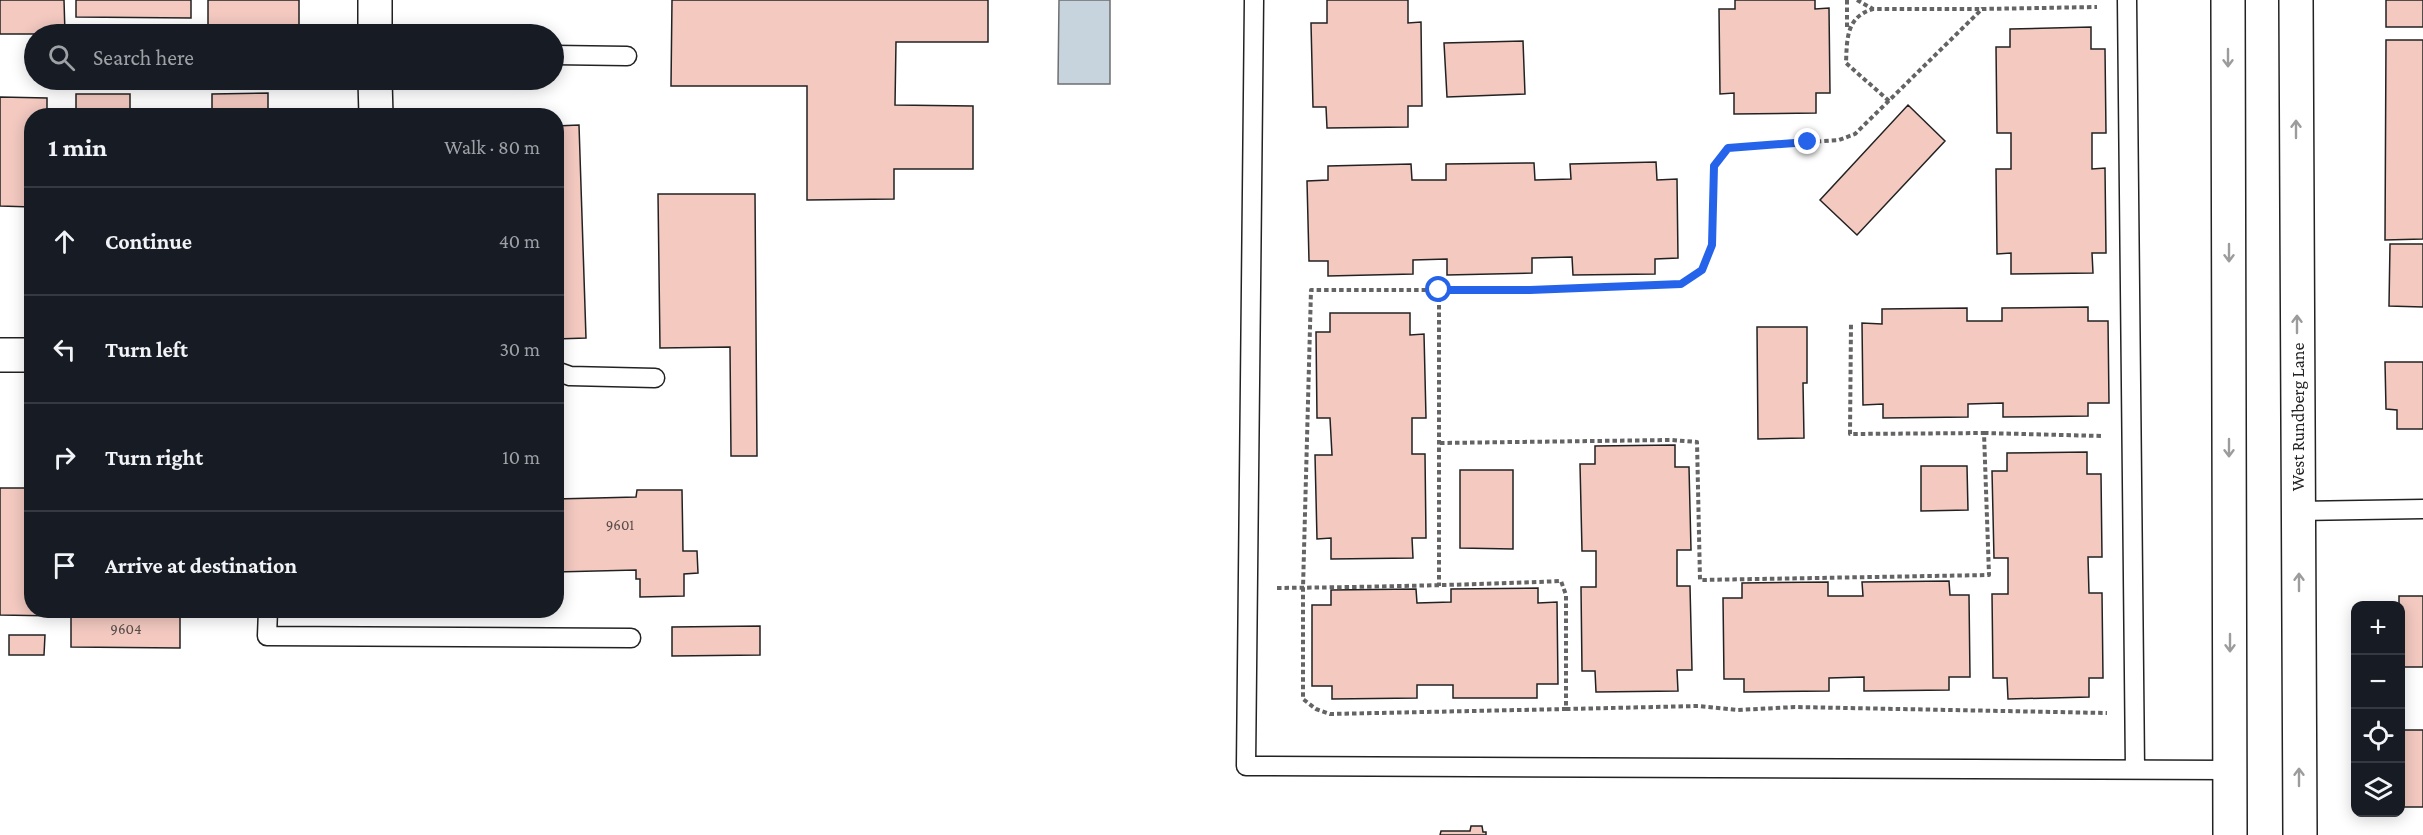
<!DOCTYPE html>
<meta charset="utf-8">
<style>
body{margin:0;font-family:"Crimson Pro",serif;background:#242831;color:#f1f3f6}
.controls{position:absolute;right:18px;bottom:18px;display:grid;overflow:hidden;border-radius:12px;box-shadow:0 3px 15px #0003}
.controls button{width:54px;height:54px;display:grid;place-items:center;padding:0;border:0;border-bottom:2px solid #363941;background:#171b24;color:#f1f3f6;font:30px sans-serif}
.stop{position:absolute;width:18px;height:18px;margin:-14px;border:4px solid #2563eb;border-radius:50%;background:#fff}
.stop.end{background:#2563eb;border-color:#fff;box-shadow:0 2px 6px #0008}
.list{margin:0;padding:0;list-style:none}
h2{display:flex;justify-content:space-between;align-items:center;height:78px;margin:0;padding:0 24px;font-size:26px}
h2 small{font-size:20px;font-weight:400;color:#9ea1a6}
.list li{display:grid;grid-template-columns:39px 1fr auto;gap:18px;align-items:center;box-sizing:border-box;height:108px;padding:0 24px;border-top:2px solid #363941}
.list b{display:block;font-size:22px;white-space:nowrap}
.list em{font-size:20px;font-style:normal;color:#9ea1a6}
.icon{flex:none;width:33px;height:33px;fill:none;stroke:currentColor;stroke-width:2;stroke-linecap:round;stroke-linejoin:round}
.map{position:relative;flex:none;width:2423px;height:835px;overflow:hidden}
.search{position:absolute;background:#171b24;box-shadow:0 3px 15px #0003;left:24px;top:24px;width:540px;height:66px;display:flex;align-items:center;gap:15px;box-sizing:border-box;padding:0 21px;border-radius:33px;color:#9ea1a6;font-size:22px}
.panel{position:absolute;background:#171b24;box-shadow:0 3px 15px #0003;left:24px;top:108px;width:540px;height:510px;border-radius:24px}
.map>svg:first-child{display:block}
</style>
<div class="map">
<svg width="2423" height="835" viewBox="0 0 2423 835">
<rect width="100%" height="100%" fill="#fff"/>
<path fill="#c7d3dd" stroke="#6f6f6f" stroke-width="1.5" d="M1059,0H1110V84H1058Z"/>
<path fill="#f3c9c0" stroke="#222" stroke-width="1.5" d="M0,0H64L65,34H0Z
M76,0H191V18L76,17Z
M208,0H299V34H208Z
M672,0H988V42H896L895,105L973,106V169H894V199L807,200V86H671Z
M1327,0H1408V23L1421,22L1422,106H1408V127L1327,128L1326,107H1313L1311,23H1327Z
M1735,0H1815V9L1829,8L1830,93H1816V113L1734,114V93L1720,94L1719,9H1735Z
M2386,0H2423V27H2386Z
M2091,27V49H2105L2106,133H2092V169L2105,168L2106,253H2092L2093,273L2011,274V253L1997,254L1996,169H2011V133H1997L1996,47H2010V29Z
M158,32H194V34H158Z
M2386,40H2423V239L2385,240Z
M1523,41L1525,94L1447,97L1444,43Z
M268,93V116H212V94Z
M76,94H130V116H76Z
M0,97L47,98V116H32V207L0,206Z
M1908,105L1945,141L1857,235L1820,200Z
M579,125L586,338L556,339V126Z
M1656,162L1657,180L1677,179L1678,258L1655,259V274L1573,275L1572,257L1532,258V273L1447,275V259L1413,260V274L1328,276V261H1309L1307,181L1328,180V166L1411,164L1412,180H1446V164L1534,163L1535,180L1571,179L1570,164Z
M658,194H755L757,456H731L730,347L660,348Z
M2390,244H2423V307L2389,306Z
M2088,307V321H2108L2109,403H2088V416L2003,417V403L1968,404V417L1883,418V404L1863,405L1862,323L1882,324V309L1967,308V321H2002V308Z
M1330,313H1410V335L1424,334L1426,418H1412V454H1425L1426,538H1412L1413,558L1331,559V538L1317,539L1315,455H1332L1330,418H1317L1316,332H1330Z
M1757,327H1807V383H1803L1804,438L1758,439Z
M2385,362H2423V429H2397V410L2386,409Z
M1675,445V467H1689L1691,550H1677V586H1690L1692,670H1677L1678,691L1596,692L1595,671H1582L1581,587H1596V551H1582L1580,464H1595V446Z
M2087,452V474H2101L2102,557H2088L2089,593H2102L2103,678H2089V697L2008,699L2007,678H1993L1992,594H2008V558H1994L1992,471H2007V453Z
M1921,466H1967L1968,510L1921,511Z
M1460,470H1513V549L1460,548Z
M0,488H32V610H56V616L0,615Z
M637,490H682L683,551H697L698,573L684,574V596L640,597V579H636V570L556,572V499L636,497Z
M1949,581L1950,595H1969L1970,677H1949V690L1864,691V677L1829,678V691L1744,692V679H1724L1723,598H1742V583L1828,582V596H1863L1862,582Z
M1538,588V603L1557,602L1558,684H1537V698H1453V685H1417V698L1332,699V686H1312V605H1331V590L1416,589L1417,603L1451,602V589Z
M2399,596H2423V667H2400V606H2399Z
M71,610H180V648L71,647Z
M477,610H512V613H477Z
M760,626V655L672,656V627Z
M9,635H45L44,655H9Z
M2400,730H2423V807H2400Z
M1471,826H1482L1483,832H1486V835H1440L1441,831H1470Z"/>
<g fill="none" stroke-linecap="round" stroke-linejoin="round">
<g stroke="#222" stroke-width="21">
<path id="lane" d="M1254,0L1246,766L2230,770
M2127,0L2135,769
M554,55L627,56
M556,371L570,376L655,378
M2298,511L2423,509
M268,610L267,636L631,638"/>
</g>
<g stroke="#222" stroke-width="36">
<path id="street" d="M375,0V34
M375,80L376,116
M0,355H32"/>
</g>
<g stroke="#222" stroke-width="36">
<path id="secondary" d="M2228,0L2230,835
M2296,0L2300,835"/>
</g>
<path stroke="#646464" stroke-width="4" stroke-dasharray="4.5 3" stroke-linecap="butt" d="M1847,0V29
M1857,0L1873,9
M1889,101L1846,63C1847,39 1846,17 1873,9H1981
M1439,290V586
M1984,433L2103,436
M1440,443L1671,440L1697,442L1700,580L1989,575L1984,433L1850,434L1851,323
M1277,588C1372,587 1466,585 1561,581L1566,595V709L1330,714L1316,709L1303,699V588L1311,290H1530L1681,284L1702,270L1712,245L1714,166L1728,148L1839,140L1855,134L1982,9L2097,7
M1566,709L1698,706L1737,710L1795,707L2107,713"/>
<use href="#lane" stroke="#fff" stroke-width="18"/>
<use href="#street" stroke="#fff" stroke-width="33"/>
<use href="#secondary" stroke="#fff" stroke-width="33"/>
</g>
<defs><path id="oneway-shaft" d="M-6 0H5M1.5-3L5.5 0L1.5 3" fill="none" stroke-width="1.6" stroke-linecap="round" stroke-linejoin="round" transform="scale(1.5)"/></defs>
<g stroke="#9c9c9c">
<use href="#oneway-shaft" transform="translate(2228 58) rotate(90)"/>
<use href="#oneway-shaft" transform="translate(2296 129) rotate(-90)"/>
<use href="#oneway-shaft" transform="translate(2229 253) rotate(90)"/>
<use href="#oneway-shaft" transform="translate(2297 324) rotate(-90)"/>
<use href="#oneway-shaft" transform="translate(2229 448) rotate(90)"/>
<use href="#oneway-shaft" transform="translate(2299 582) rotate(-90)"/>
<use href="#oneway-shaft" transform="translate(2230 643) rotate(90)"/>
<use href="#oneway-shaft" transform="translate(2299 777) rotate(-90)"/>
</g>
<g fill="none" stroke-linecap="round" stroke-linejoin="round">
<path stroke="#2563eb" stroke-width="8" d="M1439,290H1530L1681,284L1702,270L1712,245L1714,166L1728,148L1808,142"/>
</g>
<g text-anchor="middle" stroke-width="4.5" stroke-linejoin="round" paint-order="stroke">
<g font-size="15" fill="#564c4a">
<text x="620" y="530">9601</text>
<text x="126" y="634">9604</text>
</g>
<g font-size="18" fill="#222" stroke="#fff">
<text transform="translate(2298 417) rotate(-90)" y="6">West Rundberg Lane</text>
</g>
</g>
</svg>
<div class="controls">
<button>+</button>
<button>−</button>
<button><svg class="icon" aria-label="locate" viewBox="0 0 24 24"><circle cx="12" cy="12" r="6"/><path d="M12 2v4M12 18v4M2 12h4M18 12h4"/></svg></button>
<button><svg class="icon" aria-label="layers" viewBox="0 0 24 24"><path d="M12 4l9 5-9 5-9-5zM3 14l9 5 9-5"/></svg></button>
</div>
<div class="stop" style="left:1439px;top:290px"></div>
<div class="stop end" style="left:1808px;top:142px"></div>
<div class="search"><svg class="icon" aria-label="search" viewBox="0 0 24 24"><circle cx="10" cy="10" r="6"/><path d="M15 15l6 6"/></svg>Search here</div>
<section class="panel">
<h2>1 min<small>Walk · 80 m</small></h2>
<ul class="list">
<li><svg class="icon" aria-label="ahead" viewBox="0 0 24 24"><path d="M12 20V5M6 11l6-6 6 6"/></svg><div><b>Continue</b></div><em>40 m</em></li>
<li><svg class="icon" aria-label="left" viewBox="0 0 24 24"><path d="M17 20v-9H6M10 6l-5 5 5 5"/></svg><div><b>Turn left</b></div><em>30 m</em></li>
<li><svg class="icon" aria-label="right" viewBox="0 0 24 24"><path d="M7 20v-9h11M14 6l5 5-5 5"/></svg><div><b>Turn right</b></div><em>10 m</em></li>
<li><svg class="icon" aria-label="arrive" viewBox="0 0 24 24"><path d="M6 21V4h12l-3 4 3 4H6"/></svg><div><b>Arrive at destination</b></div></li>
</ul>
</section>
</div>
